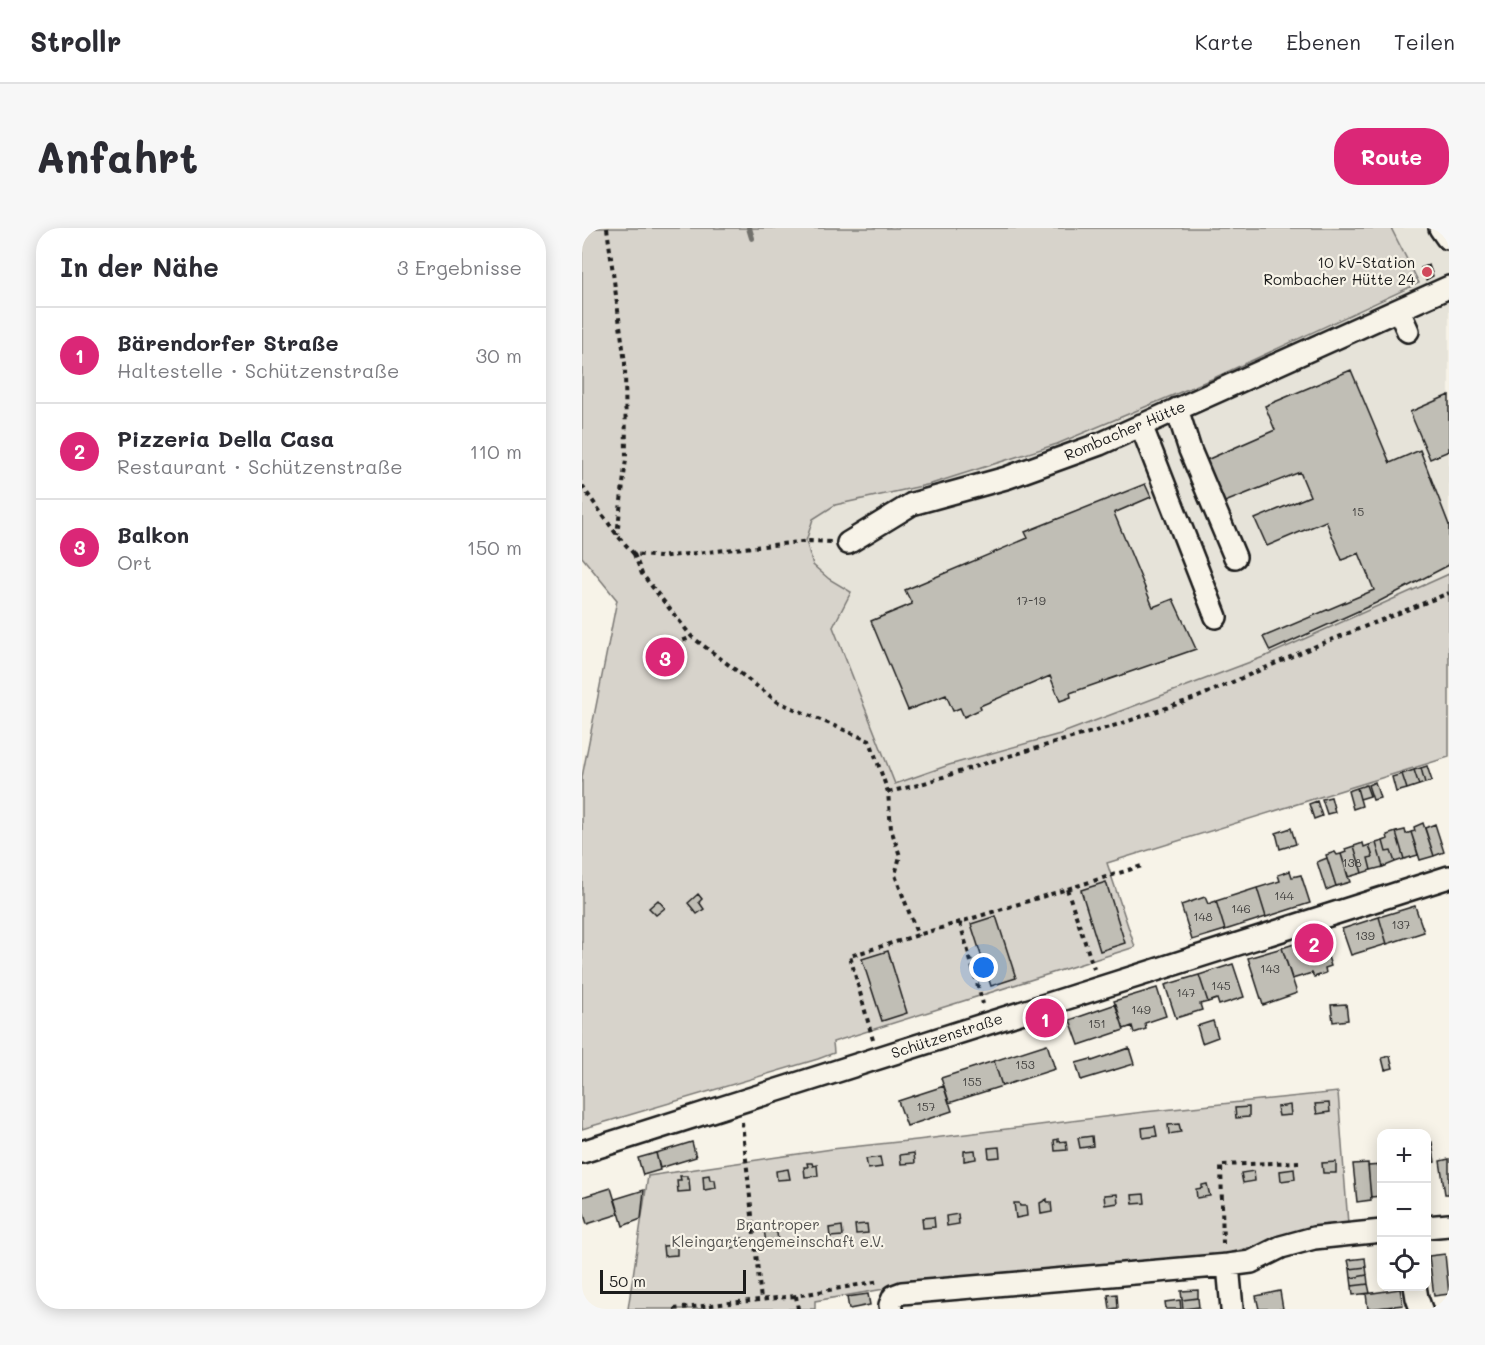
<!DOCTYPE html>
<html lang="de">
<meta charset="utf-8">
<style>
body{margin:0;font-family:Mali,sans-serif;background:#f7f7f7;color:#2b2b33}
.controls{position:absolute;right:18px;bottom:18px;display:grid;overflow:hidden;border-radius:12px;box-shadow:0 3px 15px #0003}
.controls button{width:54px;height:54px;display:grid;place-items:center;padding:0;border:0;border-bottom:2px solid #e1e1e2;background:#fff;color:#2b2b33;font:30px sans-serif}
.scale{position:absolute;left:18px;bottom:15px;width:146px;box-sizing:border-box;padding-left:6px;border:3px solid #1c1c1c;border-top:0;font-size:16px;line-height:21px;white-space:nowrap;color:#1c1c1c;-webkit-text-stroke:4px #f7f3e8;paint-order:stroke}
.you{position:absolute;left:402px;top:740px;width:21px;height:21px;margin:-15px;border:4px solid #fff;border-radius:50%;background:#1a73e8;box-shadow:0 0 0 9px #1a73e833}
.badge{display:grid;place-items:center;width:39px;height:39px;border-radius:50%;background:#db2777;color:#fff;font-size:20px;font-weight:700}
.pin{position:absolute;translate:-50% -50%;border:3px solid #fff;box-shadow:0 2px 6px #0006}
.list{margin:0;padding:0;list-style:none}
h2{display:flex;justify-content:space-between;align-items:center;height:78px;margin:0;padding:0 24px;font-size:26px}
h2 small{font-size:20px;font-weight:400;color:#7c7c81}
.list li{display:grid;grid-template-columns:39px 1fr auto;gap:18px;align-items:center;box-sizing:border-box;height:96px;padding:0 24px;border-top:2px solid #e1e1e2}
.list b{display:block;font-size:22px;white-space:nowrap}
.list p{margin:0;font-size:20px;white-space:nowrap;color:#7c7c81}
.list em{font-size:20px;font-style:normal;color:#7c7c81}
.icon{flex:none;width:33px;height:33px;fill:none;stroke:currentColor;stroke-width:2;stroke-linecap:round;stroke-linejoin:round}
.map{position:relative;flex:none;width:867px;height:1081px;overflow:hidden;border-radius:24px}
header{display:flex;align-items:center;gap:36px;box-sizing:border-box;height:84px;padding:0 30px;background:#fff;border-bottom:2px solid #e1e1e2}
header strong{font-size:28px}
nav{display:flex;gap:33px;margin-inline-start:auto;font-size:21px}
.intro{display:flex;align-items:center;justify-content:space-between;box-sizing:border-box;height:144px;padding:0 36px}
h1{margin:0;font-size:42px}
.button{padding:15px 27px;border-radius:24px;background:#db2777;color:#fff;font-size:21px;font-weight:700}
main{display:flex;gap:36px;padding:0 36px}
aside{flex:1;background:#fff;border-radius:24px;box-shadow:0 3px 15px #0003}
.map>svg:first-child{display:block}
</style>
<header>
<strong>Strollr</strong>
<nav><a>Karte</a><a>Ebenen</a><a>Teilen</a></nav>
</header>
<div class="intro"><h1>Anfahrt</h1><a class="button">Route</a></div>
<main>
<aside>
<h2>In der Nähe<small>3 Ergebnisse</small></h2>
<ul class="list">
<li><span class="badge">1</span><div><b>Bärendorfer Straße</b><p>Haltestelle · Schützenstraße</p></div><em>30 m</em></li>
<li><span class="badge">2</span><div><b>Pizzeria Della Casa</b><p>Restaurant · Schützenstraße</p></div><em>110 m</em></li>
<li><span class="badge">3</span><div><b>Balkon</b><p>Ort</p></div><em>150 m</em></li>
</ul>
</aside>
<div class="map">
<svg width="867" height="1081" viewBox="0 0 867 1081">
<rect width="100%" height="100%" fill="#f7f3e8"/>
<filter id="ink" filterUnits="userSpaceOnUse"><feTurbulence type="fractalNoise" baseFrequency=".0167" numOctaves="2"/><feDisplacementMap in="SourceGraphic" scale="12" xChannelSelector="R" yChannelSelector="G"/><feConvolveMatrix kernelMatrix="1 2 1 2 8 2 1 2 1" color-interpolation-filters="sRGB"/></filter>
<g filter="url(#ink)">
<path fill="#e6e3d9" d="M809,0H867V346L684,428L478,506L367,537L313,556L251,399L269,364L247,351L231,337L224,313L231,291L253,277L349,256L475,216L632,150L837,55Z"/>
<path fill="#d7d3cb" stroke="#7a7874" stroke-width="1.5" d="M0,0H809L837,55L632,150L475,216L349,256L253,277L231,291L224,313L231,337L247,351L269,364L251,399L313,556L367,537L478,506L684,428L867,346V529L525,635L553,719L251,814L252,825L236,831L0,901V549L35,372L0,329Z
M756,864L766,996L642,1026L308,1060L233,1073V1081H46L66,948L250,921L335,912L562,884Z"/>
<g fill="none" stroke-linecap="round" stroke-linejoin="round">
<path stroke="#72716c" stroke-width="6" d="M167,0L170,10"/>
</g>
<path fill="#c0beb5" stroke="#1c1c1c" stroke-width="1.5" d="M847,37L851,48L844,52L839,40Z
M769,142L808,235L838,222L867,297V337L794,375L688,423L681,409L792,362L777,325L760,332L744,293L685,318L673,291L728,268L718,244L638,276L620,234L693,202L683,178Z
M867,167V223L848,231L828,184Z
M563,256L569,269L532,285L571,379L591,371L614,421L488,465L489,469L478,473L468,448L398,478L399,481L382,489L378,480L371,483L364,467L326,482L289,393L330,376L323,362L446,310L443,304Z
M845,538L850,553L843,555L839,540Z
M839,540L843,555L837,557L832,542Z
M832,542L837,557L825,561L820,546Z
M820,546L825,561L814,564L810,549Z
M793,554L798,570L791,572L786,557Z
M784,557L788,568L778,571L775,560Z
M775,560L780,578L771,581L766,563Z
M749,569L753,584L745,586L740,571Z
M735,573L740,588L732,591L727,576Z
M841,595L852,628L838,632L829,604L833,603L832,599Z
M853,596L862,624L852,628L843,600Z
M709,600L714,616L698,621L694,605Z
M823,602L824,606L829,604L836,627L822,631L814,604Z
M814,604L822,631L813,634L809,623L804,624L801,613L806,611L805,607Z
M801,613L804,624L809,623L813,634L801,639L794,615Z
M781,615L782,619L787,617L791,629L786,630L789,642L780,645L772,618Z
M794,615L801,639L789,642L786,630L791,629L787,617Z
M772,618L780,645L766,649L759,626L764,624L763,621Z
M753,624L755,627L759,626L768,654L754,658L744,627Z
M745,630L754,658L744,662L735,634Z
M708,643L710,649L719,647L728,675L684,689L675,660L698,653L696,647Z
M524,654L543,715L518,723L499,662Z
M675,660L684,689L643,702L634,673Z
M116,666L120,671L117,674L122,681L115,686L106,675Z
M623,669L626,676L634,673L643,702L610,712L599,677Z
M76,672L83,680L74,687L67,680Z
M833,678L842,704L805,716L797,689Z
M414,688L434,750L409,758L389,696Z
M797,689L805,716L769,727L760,701Z
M739,707L749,738L743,740L744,745L732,749L730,745L710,751L700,720Z
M700,720L715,765L681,777L666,730Z
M306,723L325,785L300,793L280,731Z
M651,736L662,769L637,777L635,771L626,774L617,747Z
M617,747L626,774L618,776L620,782L594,790L583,757Z
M575,760L584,788L563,795L564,801L552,805L550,798L542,801L532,773Z
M534,776L542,802L497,817L488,792Z
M764,776L766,792L751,794L749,777Z
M631,793L636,809L620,815L615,798Z
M465,816L473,841L420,858L412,833Z
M547,820L552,836L499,852L494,835L509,831L510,833Z
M808,828L811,840L803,842L800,830Z
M412,833L420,858L367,875L359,850Z
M362,858L370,883L325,898L316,873Z
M747,875L748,884L735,886L733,876Z
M708,877L709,887L697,888L695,879Z
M667,879V889L654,890L653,880Z
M597,896L599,904L587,906L586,897Z
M573,898L575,908L561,910L560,900Z
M510,908L511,918L498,920L496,910Z
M476,911V914L484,913L485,922L473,923L472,912Z
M110,914L114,929L78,940L74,925Z
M850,914L853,934L846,935L844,915Z
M417,919L418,929L407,930L406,920Z
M393,922L394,931L382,933V923Z
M74,925L78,942L61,947L56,930Z
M332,925L333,935L319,936L318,927Z
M298,929L300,939L286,941L284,931Z
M867,931V966H863L858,933Z
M754,934V945H741L740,935Z
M225,935H230L231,938L235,937L236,948L223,949L222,939H226Z
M786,935L789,972L775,974L771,936Z
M800,937V968L789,969L786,938Z
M206,941L208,951L195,952L194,943Z
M712,941L713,951L699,953L698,943Z
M672,943L673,953L661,955L659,945Z
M127,947L128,952H133L134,960L122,962L121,948Z
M98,948H105V951H107L108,963L96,964L95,952H99Z
M625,956L628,968L615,970L614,961L620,960V957Z
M29,960L37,986L5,996L0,980V969Z
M62,962L59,991L41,998L33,971Z
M535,966L536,975L523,977L522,967Z
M562,966L563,975L551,976L550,967Z
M465,971V974H469L470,984L459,986L458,975Z
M432,975H437L438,978H444L445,988L434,990Z
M376,986L377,996L365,998L364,988Z
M352,989L353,999L341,1000L340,990Z
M285,996L286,1005L274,1006L273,997Z
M260,998L261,1008L248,1009L247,1000Z
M192,1000V1004H195L196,1014L184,1015L182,1001Z
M161,1010V1019L149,1020L148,1011Z
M95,1017V1027L82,1028L81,1018Z
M863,1026L867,1066L852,1068L847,1028Z
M783,1030L784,1039L768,1041L766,1032Z
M784,1039L785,1047L769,1050L768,1041Z
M785,1047L786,1056L770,1058L769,1050Z
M786,1056L788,1065L771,1067L770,1058Z
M818,1061L821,1077L786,1081L784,1066Z
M616,1062V1070L600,1072L599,1063Z
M698,1063L701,1081H677L674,1068Z
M286,1066L288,1077L267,1081L265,1069Z
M535,1066L536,1080L528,1081L526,1067Z
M616,1070L617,1079L601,1081L600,1072Z
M598,1072L599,1081H584L583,1074Z"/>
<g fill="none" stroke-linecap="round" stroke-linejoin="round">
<g stroke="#1c1c1c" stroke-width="26">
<path id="minor" d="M858,0L865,10L867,9
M817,83L826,103
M595,181L608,222L653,329
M559,197L634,389
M266,315L330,276L424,250L518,216L867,59
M0,924L867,649
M844,999L867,997
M833,1058L835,1070L839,1081
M309,1081L308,1077L312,1068L320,1065L646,1037
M650,1081L646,1037L669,1034L699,1019L732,1010L800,1003"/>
</g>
<path stroke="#1c1c1c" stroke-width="4" stroke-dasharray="4.5 4.5" stroke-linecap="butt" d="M25,0L43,135L44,231L35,307
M0,258L35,307L52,326L77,329L228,313L249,314
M52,326L60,346L110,409L196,474L288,513L306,564L309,601L318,628L313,647L336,708
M83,429L87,418L110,409
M306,564L336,557L417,531L538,496L616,469L729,420L867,365
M485,661L512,741
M378,695L401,776
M291,812L268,728L563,637
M160,894L179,1072
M641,1016L639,937L717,934
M92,1081L214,1068
M216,1081L214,1068L298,1053"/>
<use href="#minor" stroke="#f7f3e8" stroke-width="21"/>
</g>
</g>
<circle fill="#d1495b" stroke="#f7f3e8" stroke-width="2" cx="845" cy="44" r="6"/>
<g text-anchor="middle" stroke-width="4.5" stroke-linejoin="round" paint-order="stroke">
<g font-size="12" fill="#454442">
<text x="776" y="288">15</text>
<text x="449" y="377">17-19</text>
<text x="770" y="639">138</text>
<text x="702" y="672">144</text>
<text x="659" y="685">146</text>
<text x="621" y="693">148</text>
<text x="819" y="701">137</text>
<text x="783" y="712">139</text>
<text x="688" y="745">143</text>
<text x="639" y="762">145</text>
<text x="604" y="769">147</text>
<text x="559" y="786">149</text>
<text x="515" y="800">151</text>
<text x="443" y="841">153</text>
<text x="390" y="858">155</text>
<text x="344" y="883">157</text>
</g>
<g font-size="15" fill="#1c1c1c" stroke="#f7f3e8" text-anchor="end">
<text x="833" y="40">10 kV-Station<tspan x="833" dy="17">Rombacher Hütte 24</tspan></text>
</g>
<g font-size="15" fill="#1c1c1c" stroke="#f7f3e8">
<text transform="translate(543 203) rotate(-23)" y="5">Rombacher Hütte</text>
<text transform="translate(365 808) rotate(-18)" y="5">Schützenstraße</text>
</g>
<g font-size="15" fill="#545351" stroke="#f7f3e8">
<text x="196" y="1002">Brantroper<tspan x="196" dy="17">Kleingartengemeinschaft e.V.</tspan></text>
</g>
</g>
</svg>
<div class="controls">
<button>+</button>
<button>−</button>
<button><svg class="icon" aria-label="locate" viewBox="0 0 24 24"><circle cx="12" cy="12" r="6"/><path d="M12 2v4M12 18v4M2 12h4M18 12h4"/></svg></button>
</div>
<div class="scale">50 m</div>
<div class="you"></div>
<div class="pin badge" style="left:463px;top:790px">1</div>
<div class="pin badge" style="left:732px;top:715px">2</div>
<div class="pin badge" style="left:83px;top:429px">3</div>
</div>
</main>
